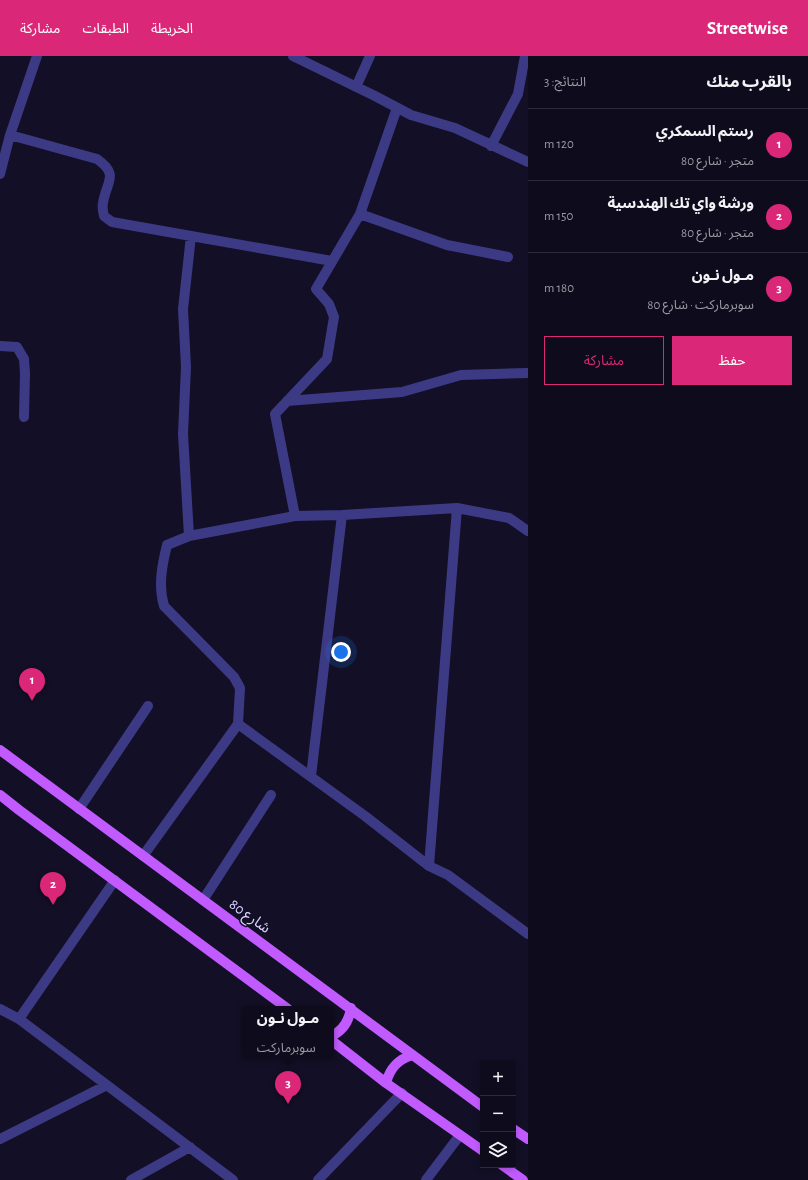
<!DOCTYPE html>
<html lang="ar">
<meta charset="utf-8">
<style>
body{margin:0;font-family:"Alegreya Sans","Noto Sans Arabic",sans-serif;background:#171425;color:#f1f3f6;direction:rtl}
.controls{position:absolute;right:12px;bottom:12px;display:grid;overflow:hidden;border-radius:0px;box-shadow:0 2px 6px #0003}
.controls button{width:36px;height:36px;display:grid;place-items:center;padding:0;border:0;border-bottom:1px solid #2e2b3b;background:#0e0b1c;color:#f1f3f6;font:20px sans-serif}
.you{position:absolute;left:341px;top:596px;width:14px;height:14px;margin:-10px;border:3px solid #fff;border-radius:50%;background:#1a73e8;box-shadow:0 0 0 6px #1a73e833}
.badge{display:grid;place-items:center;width:26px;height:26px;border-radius:50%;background:#db2777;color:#fff;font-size:13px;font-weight:700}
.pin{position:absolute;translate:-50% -33px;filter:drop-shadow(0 1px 2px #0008)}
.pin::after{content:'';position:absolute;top:21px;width:14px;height:12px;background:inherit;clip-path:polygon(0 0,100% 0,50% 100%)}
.popup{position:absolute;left:242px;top:950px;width:92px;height:52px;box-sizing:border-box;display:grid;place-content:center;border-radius:0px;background:#0e0b1c;filter:drop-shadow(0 1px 3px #0005);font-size:13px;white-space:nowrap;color:#9b9ba3}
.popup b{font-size:15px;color:#f1f3f6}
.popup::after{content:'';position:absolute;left:50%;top:100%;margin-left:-8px;border:8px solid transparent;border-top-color:#0e0b1c}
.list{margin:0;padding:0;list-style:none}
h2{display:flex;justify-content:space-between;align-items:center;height:52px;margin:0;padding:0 16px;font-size:17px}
h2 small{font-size:13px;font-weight:400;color:#9b9ba3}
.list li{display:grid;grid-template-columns:26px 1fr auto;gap:12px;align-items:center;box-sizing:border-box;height:72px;padding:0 16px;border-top:1px solid #2e2b3b}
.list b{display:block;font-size:15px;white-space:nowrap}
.list p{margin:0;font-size:13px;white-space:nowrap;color:#9b9ba3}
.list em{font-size:13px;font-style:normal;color:#9b9ba3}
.actions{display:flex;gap:8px;padding:12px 16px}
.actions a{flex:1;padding:9px 0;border:1px solid #db2777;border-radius:0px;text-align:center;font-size:14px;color:#db2777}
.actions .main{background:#db2777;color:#fff}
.icon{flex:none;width:22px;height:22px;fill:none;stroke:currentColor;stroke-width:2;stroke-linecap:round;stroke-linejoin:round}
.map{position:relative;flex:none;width:528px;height:1124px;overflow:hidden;direction:ltr}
header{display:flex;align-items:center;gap:24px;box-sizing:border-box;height:56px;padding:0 20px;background:#db2777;color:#fff}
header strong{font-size:19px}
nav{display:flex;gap:22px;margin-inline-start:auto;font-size:14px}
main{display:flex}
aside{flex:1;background:#0e0b1c}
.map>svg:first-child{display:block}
</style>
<header>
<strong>Streetwise</strong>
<nav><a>الخريطة</a><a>الطبقات</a><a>مشاركة</a></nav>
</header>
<main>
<aside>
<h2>بالقرب منك<small>النتائج: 3</small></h2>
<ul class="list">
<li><span class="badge">1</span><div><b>رستم السمكري</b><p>متجر · شارع 80</p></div><em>120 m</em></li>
<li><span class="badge">2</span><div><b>ورشة واي تك الهندسية</b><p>متجر · شارع 80</p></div><em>150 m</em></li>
<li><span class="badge">3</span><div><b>مـول نـون</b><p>سوبرماركت · شارع 80</p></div><em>180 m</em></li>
</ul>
<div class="actions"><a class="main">حفظ</a><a>مشاركة</a></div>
</aside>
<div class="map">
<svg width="528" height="1124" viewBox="0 0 528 1124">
<rect width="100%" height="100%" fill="#130f26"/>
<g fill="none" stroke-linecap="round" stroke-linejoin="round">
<path stroke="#3d3a85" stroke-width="10" d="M293,0L375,40L411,59L455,72L528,106
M356,31L370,0
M10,79L97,103C120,119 106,126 103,147C102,151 103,156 104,160L112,166L191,180L183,253L186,311L183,378L189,480
M491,90L518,38L525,0
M0,118L10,79L37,0
M360,158L447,189L508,201
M191,180L332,205
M0,290L17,291L24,303L25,317L24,361
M287,345L402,336L461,319L528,317
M295,460L275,358L327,303L334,261L329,248L316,233L360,158L397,52
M238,668L240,632L234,621L164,550C158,530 162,509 167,489L189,480L295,460L342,459L457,452L509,462L528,475
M311,720L342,459
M79,753L148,650
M143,800L238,668L365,760L429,810L448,819L528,878
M429,810L457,452
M203,844L271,739
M0,953L19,963L233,1124
M19,963L115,824
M0,1083L107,1029
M131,1124L190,1091
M318,1124L402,1037
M426,1124L460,1079"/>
<path stroke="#c25bff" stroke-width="10" d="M0,694L483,1051
M0,739L19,754L288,953
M331,980C343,975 349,965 351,952
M331,984L386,1027L483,1095
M386,1027C390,1012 398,1003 413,999
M513,1073L528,1083
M502,1109L523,1124"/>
</g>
<g text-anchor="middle" stroke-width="3" stroke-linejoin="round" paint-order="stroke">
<g font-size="15" fill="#d9d4ff" stroke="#130f26">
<text transform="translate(250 860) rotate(36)" y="5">شارع 80</text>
</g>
</g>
</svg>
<div class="controls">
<button>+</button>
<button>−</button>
<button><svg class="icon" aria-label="layers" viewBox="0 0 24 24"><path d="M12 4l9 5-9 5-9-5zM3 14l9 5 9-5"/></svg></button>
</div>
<div class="you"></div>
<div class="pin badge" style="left:32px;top:645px">1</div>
<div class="pin badge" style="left:53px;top:849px">2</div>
<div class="pin badge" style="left:288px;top:1048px">3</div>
<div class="popup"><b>مـول نـون</b>سوبرماركت</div>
</div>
</main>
